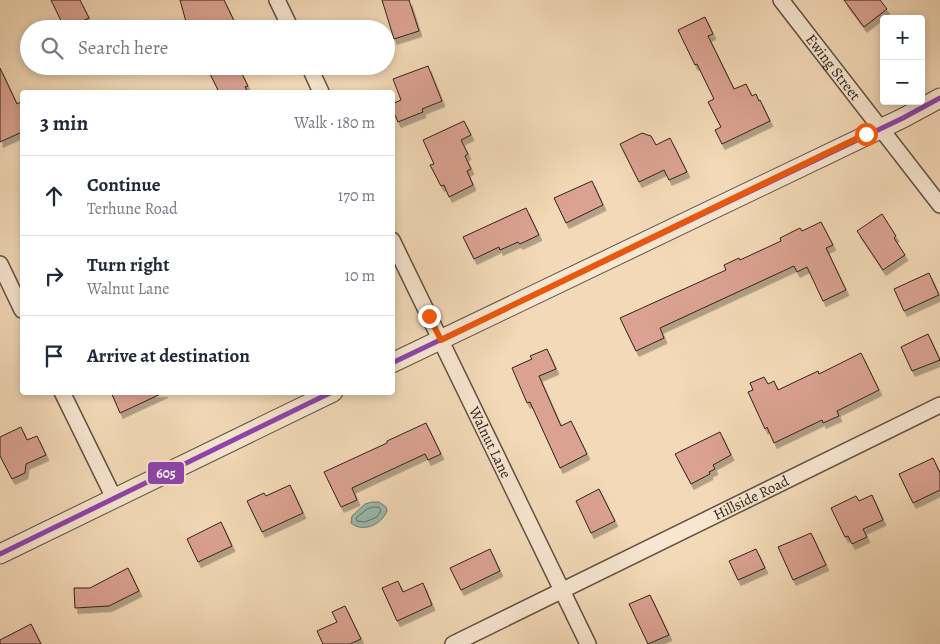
<!DOCTYPE html>
<meta charset="utf-8">
<style>
body{margin:0;font-family:Alegreya,serif;background:#f2f2f3;color:#1f2937}
.controls{position:absolute;right:15px;top:15px;display:grid;overflow:hidden;border-radius:5px;box-shadow:0 2px 8px #0003}
.controls button{width:45px;height:45px;display:grid;place-items:center;padding:0;border:0;border-bottom:1px solid #e0e1e3;background:#fff;color:#1f2937;font:25px sans-serif}
.stop{position:absolute;width:15px;height:15px;margin:-11px;border:4px solid #ea580c;border-radius:50%;background:#fff}
.stop.end{background:#ea580c;border-color:#fff;box-shadow:0 1px 5px #0008}
.list{margin:0;padding:0;list-style:none}
h2{display:flex;justify-content:space-between;align-items:center;height:65px;margin:0;padding:0 20px;font-size:21px}
h2 small{font-size:16px;font-weight:400;color:#747a83}
.list li{display:grid;grid-template-columns:32px 1fr auto;gap:15px;align-items:center;box-sizing:border-box;height:80px;padding:0 20px;border-top:1px solid #e0e1e3}
.list b{display:block;font-size:19px;white-space:nowrap}
.list p{margin:0;font-size:16px;white-space:nowrap;color:#747a83}
.list em{font-size:16px;font-style:normal;color:#747a83}
.icon{flex:none;width:28px;height:28px;fill:none;stroke:currentColor;stroke-width:2;stroke-linecap:round;stroke-linejoin:round}
.map{position:relative;flex:none;width:940px;height:644px;overflow:hidden}
.search{position:absolute;background:#fff;box-shadow:0 2px 8px #0003;left:20px;top:20px;width:375px;height:55px;display:flex;align-items:center;gap:12px;box-sizing:border-box;padding:0 18px;border-radius:28px;color:#747a83;font-size:19px}
.panel{position:absolute;background:#fff;box-shadow:0 2px 8px #0003;left:20px;top:90px;width:375px;height:305px;border-radius:5px}
.map>svg:first-child{display:block}
</style>
<div class="map">
<svg width="940" height="644" viewBox="0 0 940 644">
<defs>
<filter id="shadow"><feDropShadow dx="3" dy="5.5" stdDeviation="0" flood-color="#0004"/></filter>
</defs>
<rect width="100%" height="100%" fill="#f3d9b7"/>
<filter id="stains"><feTurbulence type="fractalNoise" baseFrequency=".004" numOctaves="4"/><feColorMatrix values="0 0 0 0 .2 0 0 0 0 .09 0 0 0 0 .02 0 0 0 .5 -.17"/></filter>
<radialGradient id="worn" r=".72"><stop offset=".6" stop-color="#630" stop-opacity="0"/><stop offset="1" stop-color="#630" stop-opacity=".3"/></radialGradient>
<path fill="#9bbaad" stroke="#717d73" d="M372,502H379L386,507L387,511C381,525 363,533 351,523L352,516L365,504Z"/>
<g fill="none" stroke-linecap="round" stroke-linejoin="round">
<path stroke="#666e64" stroke-width="1" d="M373,507H378L381,510L377,517L365,522L357,521L356,518L367,509Z"/>
</g>
<path fill="#dba291" stroke="#31221c" filter="url(#shadow)" d="M51,0H80L89,18L65,29Z
M180,0H224L238,29H188Z
M382,0H409L419,31L394,39Z
M844,0H880L887,9L864,27Z
M705,17L713,34L708,36L734,89L746,84L752,96L756,94L759,101L760,100L770,121L722,144L715,130L721,127L708,102L714,99L697,64L695,65L678,30Z
M206,66H238L248,86L245,87L248,92H219Z
M428,66L442,101L422,109L423,112L398,122L392,108V104L401,100L393,79Z
M0,68L17,104L22,101V132L0,142Z
M464,121L471,135L461,140L468,154L465,156L471,169L467,171L473,185L449,197L444,185L441,186L430,165L434,164L423,140Z
M642,133L651,136L656,145L670,138L687,172L669,180L664,170L639,182L620,144Z
M592,181L603,205L566,223L554,198Z
M526,208L539,235L520,244L518,242L500,250L499,247L474,259L463,237Z
M882,214L896,236L894,238L905,255L883,270L857,231Z
M821,222L833,245L826,248L846,290L823,301L807,267L797,272L794,266L660,328L664,338L636,351L620,318L726,270L724,265L739,258L740,260L781,241L780,238L800,228L802,231Z
M929,273L939,295L904,311L894,289Z
M928,334L940,360L912,371L901,347Z
M547,349L556,369L539,376L561,426L571,421L587,454L560,468L530,402L527,403L512,368L532,359L530,356Z
M861,353L879,390L837,411L839,416L823,423L822,420L774,443L767,427L765,429L748,392L753,390L750,383L764,377L768,384L774,381L778,390L818,371L819,374Z
M111,392H165L120,413Z
M426,423L441,454L428,460L425,454L352,488L357,500L341,507L324,472L387,443V441Z
M21,427L27,440L37,436L46,455L26,464L25,473L12,479L0,456V437Z
M720,432L731,455L713,465L715,469L709,472L710,474L691,484L675,454Z
M933,458L940,473V490L913,503L899,474Z
M290,485L303,513L262,532L247,501L264,493L266,496Z
M599,489L615,521L591,533L576,501Z
M872,495L883,520L863,529L867,537L852,544L848,536L845,537L831,508L856,496L859,501Z
M221,522L232,546L198,562L187,539Z
M811,533L826,565L793,580L778,547Z
M490,549L500,571L461,590L450,568Z
M756,549L765,568L738,580L729,561Z
M128,568L139,591L109,606L75,608L74,588H90Z
M398,581L403,592L423,583L432,605L397,621L382,588Z
M650,595L669,635L648,644L629,604Z
M345,606L361,639L350,644H323L317,631L337,622L332,612Z
M31,624L41,644H0V640Z"/>
<g fill="none" stroke-linecap="round" stroke-linejoin="round">
<g stroke="#625043" stroke-width="18">
<g id="minor">
<path d="M277,0L291,29"/>
<path id="s1" d="M781,0L940,205"/>
<path d="M309,66L321,92"/>
<path id="s2" d="M392,240L588,644"/>
<path d="M0,264L22,310"/>
<path d="M62,392L114,498"/>
<path id="s3" d="M453,644L940,405"/>
</g>
</g>
<g stroke="#625043" stroke-width="21">
<path id="tertiary" d="M392,363L903,118L940,98
M0,554L333,392"/>
</g>
<use href="#minor" stroke="#f7e6d0" stroke-width="15"/>
<use href="#tertiary" stroke="#f7e6d0" stroke-width="19"/>
<g stroke="#f7e6d0" stroke-width="9">
<path id="bus-1" d="M392,363L903,118L940,98
M0,554L332,392"/>
</g>
<use href="#bus-1" stroke="#8e44ad" stroke-width="5"/>
</g>
<g fill="none" stroke-linecap="round" stroke-linejoin="round">
<path stroke="#ea580c" stroke-width="6" d="M429,316L441,340L866,134"/>
</g>
<g text-anchor="middle" stroke-width="5" stroke-linejoin="round" paint-order="stroke">
<g font-size="15" fill="#31221c" stroke="#f7e6d0">
<text dy="5" stroke="none"><textPath href="#s1" startOffset="85">Ewing Street</textPath></text>
<text dy="5" stroke="none"><textPath href="#s2" startOffset="225">Walnut Lane</textPath></text>
<text dy="5" stroke="none"><textPath href="#s3" startOffset="332">Hillside Road</textPath></text>
</g>
</g>
<rect stroke="#f7e6d0" stroke-width="2" x="147" y="461" width="38" height="24" rx="5" fill="#8e44ad"/>
<g font-size="14" text-anchor="middle" font-weight="bold" fill="#fff">
<text x="166" y="478">605</text>
</g>
<rect width="100%" height="100%" filter="url(#stains)"/>
<rect width="100%" height="100%" fill="url(#worn)"/>
</svg>
<div class="controls">
<button>+</button>
<button>−</button>
</div>
<div class="stop" style="left:866px;top:134px"></div>
<div class="stop end" style="left:429px;top:316px"></div>
<div class="search"><svg class="icon" aria-label="search" viewBox="0 0 24 24"><circle cx="10" cy="10" r="6"/><path d="M15 15l6 6"/></svg>Search here</div>
<section class="panel">
<h2>3 min<small>Walk · 180 m</small></h2>
<ul class="list">
<li><svg class="icon" aria-label="ahead" viewBox="0 0 24 24"><path d="M12 20V5M6 11l6-6 6 6"/></svg><div><b>Continue</b><p>Terhune Road</p></div><em>170 m</em></li>
<li><svg class="icon" aria-label="right" viewBox="0 0 24 24"><path d="M7 20v-9h11M14 6l5 5-5 5"/></svg><div><b>Turn right</b><p>Walnut Lane</p></div><em>10 m</em></li>
<li><svg class="icon" aria-label="arrive" viewBox="0 0 24 24"><path d="M6 21V4h12l-3 4 3 4H6"/></svg><div><b>Arrive at destination</b></div></li>
</ul>
</section>
</div>
